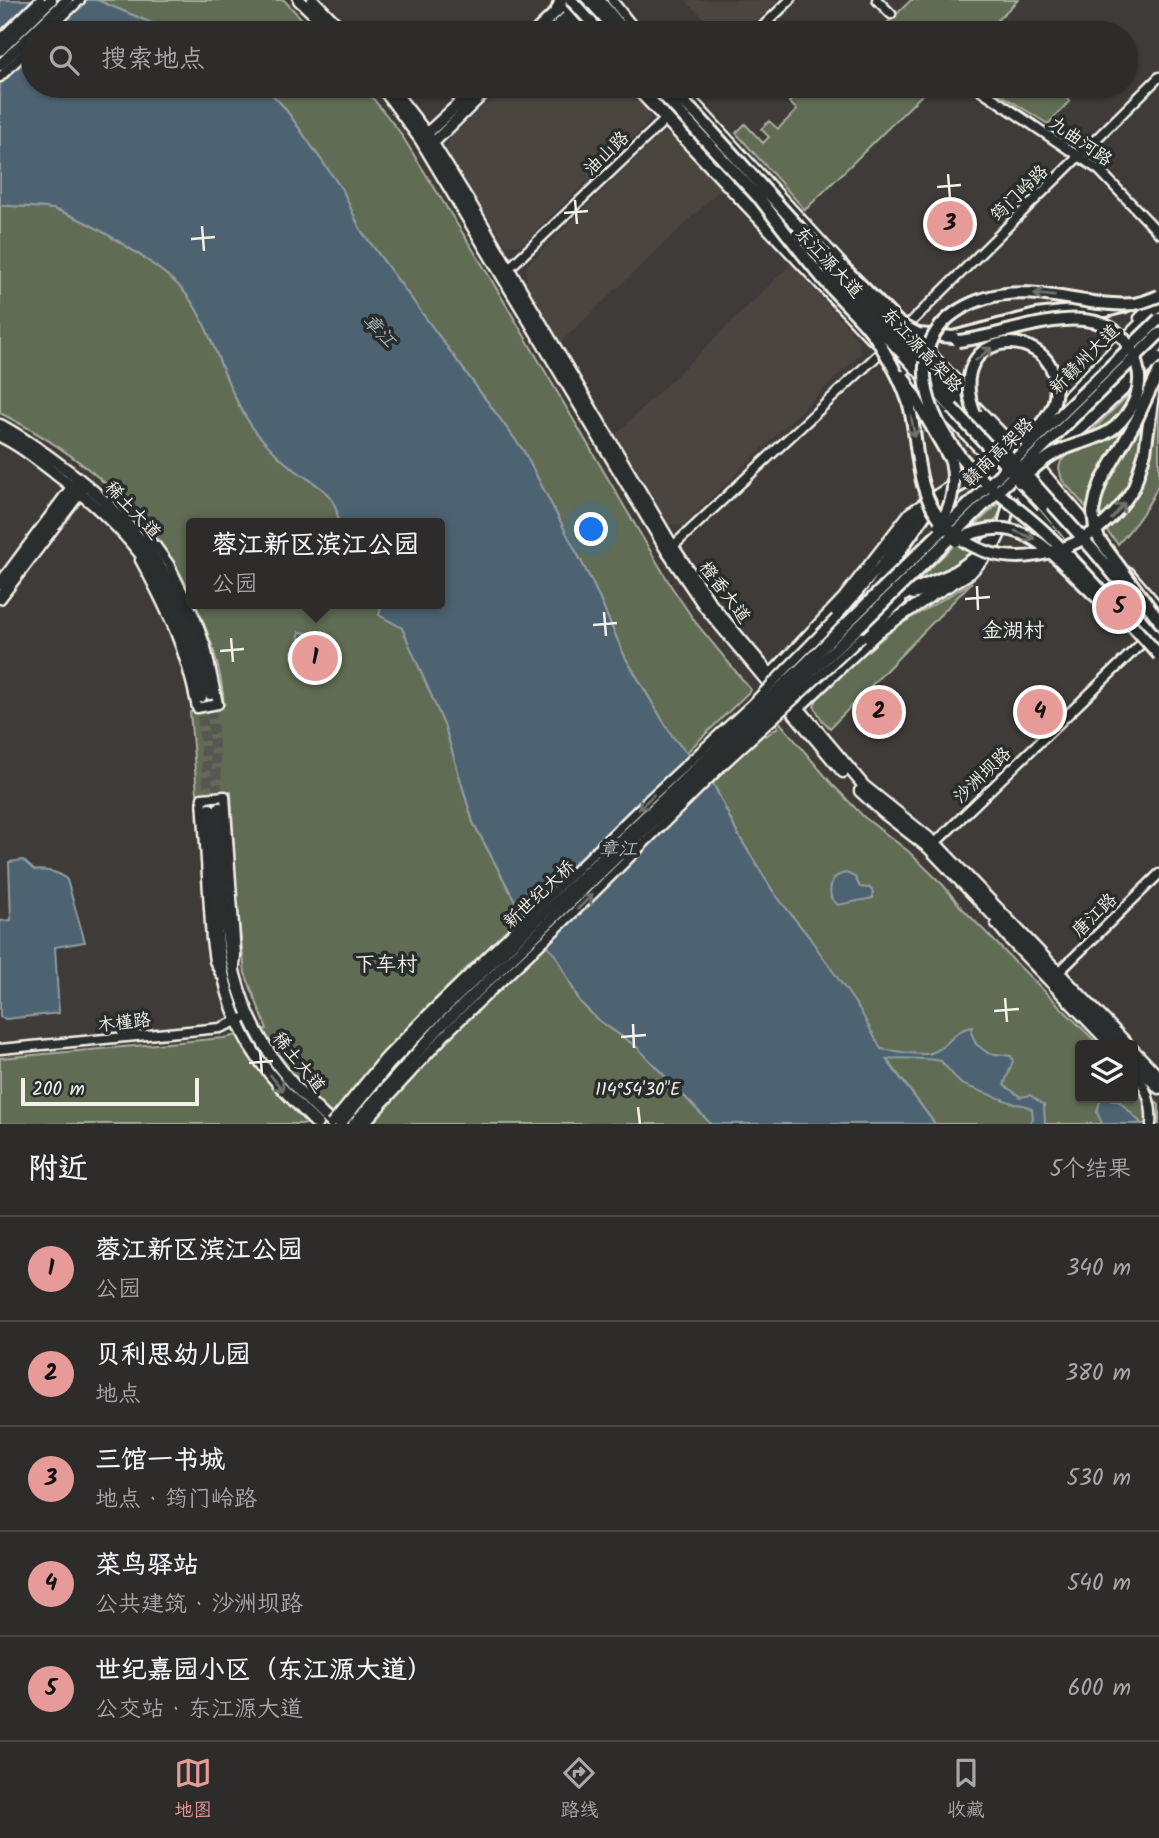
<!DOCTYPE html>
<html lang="zh">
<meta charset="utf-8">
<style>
body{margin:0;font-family:Kalam,"LXGW WenKai TC",sans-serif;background:#363433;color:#f1f3f6}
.controls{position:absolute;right:21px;bottom:21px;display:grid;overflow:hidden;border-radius:7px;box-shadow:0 2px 5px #0004}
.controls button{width:63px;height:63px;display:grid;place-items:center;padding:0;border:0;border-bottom:2px solid #494847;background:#2e2c2b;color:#f1f3f6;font:35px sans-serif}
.scale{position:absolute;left:21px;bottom:18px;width:178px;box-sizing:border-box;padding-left:7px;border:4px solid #f4f1e8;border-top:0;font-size:19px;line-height:24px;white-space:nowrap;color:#f4f1e8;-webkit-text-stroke:5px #2a2d2e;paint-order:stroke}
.you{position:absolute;left:592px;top:530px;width:24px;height:24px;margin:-18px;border:5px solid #fff;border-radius:50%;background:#1a73e8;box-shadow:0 0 0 10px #1a73e833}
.badge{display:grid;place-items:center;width:46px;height:46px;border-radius:50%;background:#e69b98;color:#111;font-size:23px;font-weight:700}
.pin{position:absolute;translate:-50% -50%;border:4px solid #fff;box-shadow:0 2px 7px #0006}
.popup{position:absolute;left:186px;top:518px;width:259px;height:91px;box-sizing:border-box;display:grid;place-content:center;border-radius:7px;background:#2e2c2b;filter:drop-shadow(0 2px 5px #0005);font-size:23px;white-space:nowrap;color:#a7a7a9}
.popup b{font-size:26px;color:#f1f3f6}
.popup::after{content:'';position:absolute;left:50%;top:100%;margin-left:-14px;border:14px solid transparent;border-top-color:#2e2c2b}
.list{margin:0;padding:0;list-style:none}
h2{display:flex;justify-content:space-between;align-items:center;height:91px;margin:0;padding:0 28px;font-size:30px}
h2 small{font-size:23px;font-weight:400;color:#a7a7a9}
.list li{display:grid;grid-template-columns:46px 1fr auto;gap:21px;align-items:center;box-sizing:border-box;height:105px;padding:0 28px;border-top:2px solid #494847}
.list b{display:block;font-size:26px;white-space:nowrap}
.list p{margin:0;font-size:23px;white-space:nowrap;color:#a7a7a9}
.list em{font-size:23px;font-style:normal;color:#a7a7a9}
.icon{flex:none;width:38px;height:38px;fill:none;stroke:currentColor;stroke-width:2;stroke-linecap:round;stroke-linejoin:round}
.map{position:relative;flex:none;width:1159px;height:1124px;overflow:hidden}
.search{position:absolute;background:#2e2c2b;box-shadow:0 2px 5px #0004;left:21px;right:21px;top:21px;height:77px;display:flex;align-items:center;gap:18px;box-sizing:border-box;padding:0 24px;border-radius:38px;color:#a7a7a9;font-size:26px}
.sheet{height:616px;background:#2e2c2b}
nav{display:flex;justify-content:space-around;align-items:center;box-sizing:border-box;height:98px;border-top:2px solid #494847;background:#2e2c2b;font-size:19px;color:#a7a7a9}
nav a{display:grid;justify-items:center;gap:4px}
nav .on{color:#e69b98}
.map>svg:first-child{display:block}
</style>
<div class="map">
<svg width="1159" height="1124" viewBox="0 0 1159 1124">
<rect width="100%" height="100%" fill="#3e3b39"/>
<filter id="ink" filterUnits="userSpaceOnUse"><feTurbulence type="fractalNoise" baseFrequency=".0143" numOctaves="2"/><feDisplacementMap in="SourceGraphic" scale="14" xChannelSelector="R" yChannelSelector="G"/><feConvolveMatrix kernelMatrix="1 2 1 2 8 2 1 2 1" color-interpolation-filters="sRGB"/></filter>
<g filter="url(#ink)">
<path fill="#4c4541" d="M685,0H779L745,33H719Z
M505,86H629L649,108L650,121L521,245H506L446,153L449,138Z
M661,134L674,135L723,187L559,344L526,286L527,265Z
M791,264L858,339L861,353L682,526L669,524L616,434Z"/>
<path fill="#616c53" stroke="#aaae9e" stroke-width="2" d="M97,0H284L315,33H175Z
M911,0H1018L984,33H877Z
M264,86H363L399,131L485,269L671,586L696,623L751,690L686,753L672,736L625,657L593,584L523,450L360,229L343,191L284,107Z
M806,86H931L805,210L736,133L745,124L763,143L769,137L761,129L769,121L778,129L797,110L789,102Z
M987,86H1051L1070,101L1048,124Z
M0,205C17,207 37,206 53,209C85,217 151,260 176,283C185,291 195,306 201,318C220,356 230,398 256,432C266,443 278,457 290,466C311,483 339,491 338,523H191V594C152,513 78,452 0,413Z
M1159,365V483C1149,507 1135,525 1118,544L1062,480L1059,468L1061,461Z
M999,503L1003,508C972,558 957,567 905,592Z
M972,582L830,728L822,720L814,706L817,699L859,658L896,627Z
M195,604H382L388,620L402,627L422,670L445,727L473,822L522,914L557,957L580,1002L597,1019L637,1047L711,1124H346L330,1112L321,1124H0V1058L224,1038L267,1029L245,973L236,895L231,792L197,793L190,712L224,705C222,672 210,634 195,604Z
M776,718L832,784L864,817L908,851L944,886L961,907L1016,963L1099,1045H1080V1098H1133V1079L1159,1105V1124H935L886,1058L809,937L774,893L737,833L713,783L762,733L766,736L778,727L773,719Z"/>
<path fill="#4e6472" stroke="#909ca1" stroke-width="2" d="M0,0H97L175,33H33V86H264L284,107L343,191L360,229L523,450L593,584L625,657L672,736L713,783L737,833L774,893L809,937L860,1010L881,1049C893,1050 922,1057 931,1053C949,1048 952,1029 973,1027L971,1032L976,1044L988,1053L1011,1056L1013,1061L1004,1085L1021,1097L1030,1095L1044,1105L1045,1124H1028L1033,1119L1032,1109L1024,1105L1015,1104L961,1084L941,1061C933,1059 893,1057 886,1059L935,1124H711L637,1047L597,1019L580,1002L557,957L522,914L473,822L445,727L402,628L379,615L382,604H439V523H338C339,491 311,483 290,466C278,457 266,443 256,432C230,398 220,356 201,318C195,306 185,291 176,283C151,260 85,217 53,209C37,206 17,207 0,205Z
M299,632L307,633C307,649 317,658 332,659L333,668L323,667L321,671L309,672L307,674L292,657V651L299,645Z
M23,860L34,870C46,871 58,870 67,880L85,942L55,947L59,1013L6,1019L0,1017V921L11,920L9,862Z
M846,873L855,877L860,887L870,888L873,892V898L838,905L831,898C829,886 831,875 846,873Z
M1107,1098L1120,1102L1142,1124H1102L1097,1112L1100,1101Z"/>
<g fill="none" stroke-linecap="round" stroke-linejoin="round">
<path stroke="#595653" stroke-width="10" stroke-dasharray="10 5" stroke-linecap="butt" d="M210,694L219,808
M201,701L210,809"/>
<g stroke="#f4f1e8" stroke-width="13">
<path id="minor" d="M612,0L638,33
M877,0L891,14
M559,2L587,33
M45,33L80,0
M756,33L790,0
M0,39L40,0
M0,77L33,45
M633,86L871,339
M975,86L1099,170L1159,233
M686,102L702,86
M505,272L668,117
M1139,318L1159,298
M902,331L1159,77
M913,334L959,383
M893,361L999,469
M1061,449L1159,357
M1036,463L1096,533
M1012,484L1065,546
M139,537L156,546L169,564L195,617L206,647L218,704L197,708C185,648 169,614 140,560
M670,549L882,351
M1129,572L1159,607
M913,595L941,586
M836,618L882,564L913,518L926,506
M862,637L901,601
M931,847L1148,637
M996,924L1011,942L1110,1045
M1057,974L1159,874
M221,975L214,961L211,940L202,798L225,796L236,955L235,966
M0,1049L220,1028L249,1016
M1133,1069C1145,1085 1153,1103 1151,1124"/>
</g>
<g stroke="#f4f1e8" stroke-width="15">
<path id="major" d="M299,0L334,33
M313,0L345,33
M534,33L560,8
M550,33L583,2
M0,50L51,0
M0,65L67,0
M381,86L420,139L667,551L705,607L843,772
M390,86L427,134L471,205L673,547L710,603L864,786L935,843L1128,1045
M641,86L783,236
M678,86L844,267
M422,138L478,86
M429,147L491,86
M894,323L1032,465L1095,540
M1047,418L1159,305
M0,425C19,435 36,447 54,460C140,521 188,590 210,694
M0,436C21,446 39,461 57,475C139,536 181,595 201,697
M1039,459L1079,425L1159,345
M0,584L76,482
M0,598L84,487
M767,679L843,599L910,513L959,481
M796,710L879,631L929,597L970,573L993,548L1001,531
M860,791L884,813L929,848L1117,1045
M219,808C225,921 219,1006 302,1094C312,1104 322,1115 333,1124
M210,809C215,888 209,976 250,1046C268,1076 293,1100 317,1124
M1133,1050L1159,1077
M1133,1061L1159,1088"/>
</g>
<g stroke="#f4f1e8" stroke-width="16">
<path id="highway" d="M588,0L618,33
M599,0L626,33
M556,12L561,0
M564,21L583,18
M918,334L953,337L1036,315L1072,311H1106L1126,306
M908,348L1003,449
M902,353L952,408
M1134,487L1145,452L1154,387
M1043,505L1159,641
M864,604L926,513L956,488L1000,463
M881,609L911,591L950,575L978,556L1004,524L1015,481"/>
</g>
<use href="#minor" stroke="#2a2d2e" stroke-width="8"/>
<use href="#major" stroke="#2a2d2e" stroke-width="10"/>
<use href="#highway" stroke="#2a2d2e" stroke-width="10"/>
<g stroke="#f4f1e8" stroke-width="13" stroke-linecap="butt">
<path id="minor-bridge" d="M331,1124L385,1058L427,1015L648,800L752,704L836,618
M364,1124L450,1030L589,898L727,761L862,637"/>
</g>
<g stroke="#f4f1e8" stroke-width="16" stroke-linecap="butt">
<path id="highway-bridge" d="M571,0L601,33
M655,86L758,197
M667,86L701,119L908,348
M754,191C779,224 803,256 830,287C847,306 870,326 882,348C892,364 902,383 908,401C916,428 915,457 923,485C937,535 987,565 1038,555C1081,547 1112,524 1134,487
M838,262L901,325L918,334
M830,276L902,353
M1159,296C1151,299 1142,303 1134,304C1084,308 1034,283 986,298C903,324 915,400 960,456C984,486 1019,507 1047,534C1086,572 1122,614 1159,655
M958,341C1014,336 1114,283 1137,365C1144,388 1133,411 1115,427C1101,439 1079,442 1062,450C1045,457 1032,470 1019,482
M1159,371L1136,421L1101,482L1096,497L1093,512L1095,528L1099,539L1159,620
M903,376L951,461C956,485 953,505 939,525
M952,408L1043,505
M975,414C942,330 1047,323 1055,381C1056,390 1056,399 1052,407C1046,420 1034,431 1026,442
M1003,449L1094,551L1139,605
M956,541C1024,504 1053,558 1098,598
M340,1124L389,1064L432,1020L800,669L1159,319
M354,1124L440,1027L723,755L867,619L1159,334"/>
</g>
<use href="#minor-bridge" stroke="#2a2d2e" stroke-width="8"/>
<use href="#highway-bridge" stroke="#2a2d2e" stroke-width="10"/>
</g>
<defs><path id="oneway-shaft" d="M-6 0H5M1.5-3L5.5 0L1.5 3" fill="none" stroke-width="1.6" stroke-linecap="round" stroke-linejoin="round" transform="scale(1.75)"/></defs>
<g stroke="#71726f">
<use href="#oneway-shaft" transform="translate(1044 295) rotate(-174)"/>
<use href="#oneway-shaft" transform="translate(984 354) rotate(-38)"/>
<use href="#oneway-shaft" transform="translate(913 427) rotate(79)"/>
<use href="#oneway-shaft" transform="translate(1118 511) rotate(-51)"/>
<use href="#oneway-shaft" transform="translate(1025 535) rotate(22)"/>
<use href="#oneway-shaft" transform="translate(646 802) rotate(136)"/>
<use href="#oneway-shaft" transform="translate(585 902) rotate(-44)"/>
<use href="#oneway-shaft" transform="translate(277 1083) rotate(51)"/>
</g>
</g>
<path fill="none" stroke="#f4f1e8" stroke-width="2.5" d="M948,174L950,198M937,187L961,185M575,200L577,224M564,213L588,211M202,226L204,251M191,239L215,237M977,586L978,610M965,599L990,597M604,612L606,636M593,625L617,623M231,638L233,662M220,651L244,649M1005,998L1007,1022M994,1011L1019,1009M633,1024L634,1048M621,1037L646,1035M260,1050L262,1074M249,1063L273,1061M638,1107L640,1124"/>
<g text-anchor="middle" stroke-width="7" stroke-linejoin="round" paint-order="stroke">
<g font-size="18" fill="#f4f1e8" stroke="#2a2d2e">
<text transform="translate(1081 141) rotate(35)" y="6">九曲河路</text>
<text transform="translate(606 153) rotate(-44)" y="6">油山路</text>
<text transform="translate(1019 193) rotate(-44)" y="6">筠门岭路</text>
<text transform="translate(829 262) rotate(47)" y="6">东江源大道</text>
<text transform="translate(922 350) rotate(47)" y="6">东江源高架路</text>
<text transform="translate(1084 359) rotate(-45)" y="6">新赣州大道</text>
<text transform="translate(998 452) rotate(-44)" y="6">赣南高架路</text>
<text transform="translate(133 510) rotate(47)" y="6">稀土大道</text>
<text transform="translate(725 592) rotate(53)" y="6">橙香大道</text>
<text transform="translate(982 775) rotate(-44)" y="6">沙洲坝路</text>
<text transform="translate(539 894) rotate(-43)" y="6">新世纪大桥</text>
<text transform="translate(1094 915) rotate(-44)" y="6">唐江路</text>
<text transform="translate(124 1022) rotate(-6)" y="6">木槿路</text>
<text transform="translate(299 1062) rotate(51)" y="6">稀土大道</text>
</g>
<g font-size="19" font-style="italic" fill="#b2b9b9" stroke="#2a2d2e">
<text transform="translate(380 330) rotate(47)" y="7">章江</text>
<text x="618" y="855">章江</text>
</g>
<g font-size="21" fill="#f4f1e8" stroke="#2a2d2e">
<text x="1013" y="637">金湖村</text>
<text x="386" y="971">下车村</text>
</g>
</g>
<g font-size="18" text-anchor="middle" fill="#f4f1e8" stroke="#2a2d2e" stroke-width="7" stroke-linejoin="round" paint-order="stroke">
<text x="638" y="1095">114°54'30"E</text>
</g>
</svg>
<div class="controls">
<button><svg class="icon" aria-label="layers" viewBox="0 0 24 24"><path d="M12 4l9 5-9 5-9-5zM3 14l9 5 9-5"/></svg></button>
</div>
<div class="scale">200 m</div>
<div class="you"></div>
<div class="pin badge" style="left:315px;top:658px">1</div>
<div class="popup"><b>蓉江新区滨江公园</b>公园</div>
<div class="pin badge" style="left:879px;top:712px">2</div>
<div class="pin badge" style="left:950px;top:224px">3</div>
<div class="pin badge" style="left:1040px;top:712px">4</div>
<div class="pin badge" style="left:1119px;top:607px">5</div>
<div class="search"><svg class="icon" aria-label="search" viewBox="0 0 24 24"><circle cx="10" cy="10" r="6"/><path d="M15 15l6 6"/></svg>搜索地点</div>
</div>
<section class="sheet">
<h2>附近<small>5个结果</small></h2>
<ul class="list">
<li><span class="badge">1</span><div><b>蓉江新区滨江公园</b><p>公园</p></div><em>340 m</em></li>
<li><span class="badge">2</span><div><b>贝利思幼儿园</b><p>地点</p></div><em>380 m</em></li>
<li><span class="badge">3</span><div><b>三馆一书城</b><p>地点 · 筠门岭路</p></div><em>530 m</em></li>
<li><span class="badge">4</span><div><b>菜鸟驿站</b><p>公共建筑 · 沙洲坝路</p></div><em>540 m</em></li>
<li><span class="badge">5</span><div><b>世纪嘉园小区（东江源大道）</b><p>公交站 · 东江源大道</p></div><em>600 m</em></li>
</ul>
</section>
<nav>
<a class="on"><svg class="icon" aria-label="map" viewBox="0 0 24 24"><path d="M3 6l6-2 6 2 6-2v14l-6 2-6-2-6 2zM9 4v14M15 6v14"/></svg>地图</a>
<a><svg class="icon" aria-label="directions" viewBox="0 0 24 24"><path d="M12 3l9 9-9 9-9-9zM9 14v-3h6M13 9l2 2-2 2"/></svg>路线</a>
<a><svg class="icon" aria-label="saved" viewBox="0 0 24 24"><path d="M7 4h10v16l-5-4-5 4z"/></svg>收藏</a>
</nav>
